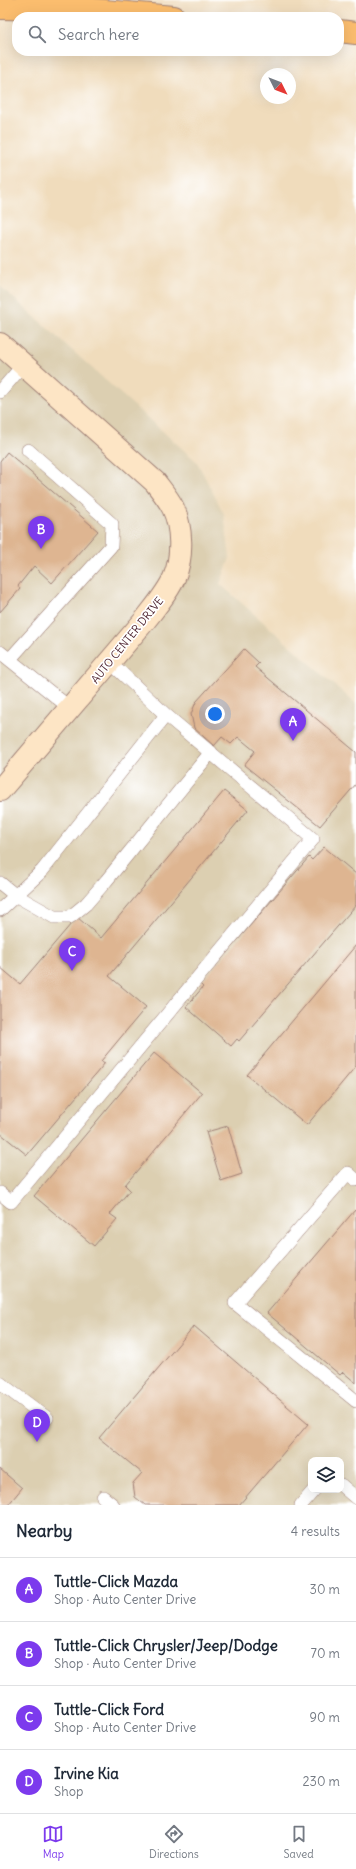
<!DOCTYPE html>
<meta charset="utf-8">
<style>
body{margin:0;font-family:Delius,sans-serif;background:#f2f2f3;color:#1f2937}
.controls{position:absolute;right:12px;bottom:12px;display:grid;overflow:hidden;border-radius:8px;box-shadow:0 4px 16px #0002}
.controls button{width:36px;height:36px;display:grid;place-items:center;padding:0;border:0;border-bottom:1px solid #e0e1e3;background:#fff;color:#1f2937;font:20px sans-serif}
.compass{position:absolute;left:260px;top:68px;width:36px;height:36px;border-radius:50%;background:#fff;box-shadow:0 4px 16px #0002;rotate:132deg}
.you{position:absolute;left:215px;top:714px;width:14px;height:14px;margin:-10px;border:3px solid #fff;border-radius:50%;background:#1a73e8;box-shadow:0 0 0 6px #1a73e833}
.badge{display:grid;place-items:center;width:26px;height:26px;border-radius:50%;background:#7c3aed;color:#fff;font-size:13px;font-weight:700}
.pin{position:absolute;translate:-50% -33px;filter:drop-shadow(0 1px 2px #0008)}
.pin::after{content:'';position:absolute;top:21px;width:14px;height:12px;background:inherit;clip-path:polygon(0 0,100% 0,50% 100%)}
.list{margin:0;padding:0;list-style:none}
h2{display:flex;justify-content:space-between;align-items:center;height:52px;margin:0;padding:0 16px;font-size:17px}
h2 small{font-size:13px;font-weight:400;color:#747a83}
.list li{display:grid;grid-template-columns:26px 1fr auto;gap:12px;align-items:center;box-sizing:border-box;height:64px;padding:0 16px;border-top:1px solid #e0e1e3}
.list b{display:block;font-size:15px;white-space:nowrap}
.list p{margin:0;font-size:13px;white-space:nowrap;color:#747a83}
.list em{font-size:13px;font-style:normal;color:#747a83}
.icon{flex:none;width:22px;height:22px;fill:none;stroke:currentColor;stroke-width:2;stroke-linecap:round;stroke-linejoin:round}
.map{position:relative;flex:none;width:356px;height:1505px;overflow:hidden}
.search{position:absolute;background:#fff;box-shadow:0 4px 16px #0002;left:12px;right:12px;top:12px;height:44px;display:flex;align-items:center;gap:10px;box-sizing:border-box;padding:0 14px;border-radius:16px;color:#747a83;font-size:15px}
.sheet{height:308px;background:#fff}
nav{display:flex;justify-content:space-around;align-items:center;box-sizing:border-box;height:56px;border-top:1px solid #e0e1e3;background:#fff;font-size:11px;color:#747a83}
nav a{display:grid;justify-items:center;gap:2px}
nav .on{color:#7c3aed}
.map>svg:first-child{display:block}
</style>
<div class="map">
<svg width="356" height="1505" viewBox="0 0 356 1505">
<rect width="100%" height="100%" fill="#fff"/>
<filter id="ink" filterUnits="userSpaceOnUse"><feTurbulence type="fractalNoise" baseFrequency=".025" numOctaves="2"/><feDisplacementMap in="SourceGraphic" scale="8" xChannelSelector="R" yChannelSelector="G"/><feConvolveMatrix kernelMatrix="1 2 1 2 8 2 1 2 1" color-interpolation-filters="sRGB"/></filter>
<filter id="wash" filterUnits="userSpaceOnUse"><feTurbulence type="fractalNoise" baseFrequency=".012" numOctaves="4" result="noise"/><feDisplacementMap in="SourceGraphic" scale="16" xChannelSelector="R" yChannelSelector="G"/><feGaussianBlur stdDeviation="0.9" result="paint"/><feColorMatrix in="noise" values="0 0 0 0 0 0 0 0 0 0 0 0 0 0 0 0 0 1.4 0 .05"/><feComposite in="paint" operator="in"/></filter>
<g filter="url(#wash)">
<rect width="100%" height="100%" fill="#f0dcbc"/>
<path fill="#dccfb1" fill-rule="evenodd" d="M0,286L197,462L224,514L230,558L220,584L356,704V1499L351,1505H0ZM311,1460H341V1490H311Z"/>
<g id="blocks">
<path fill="#deb591" d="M7,452L98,531L52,583L34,566L18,586L20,589L0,612V461Z
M244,649L259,663L255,667L356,752V784L320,826L244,765L255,751L238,737L231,744L222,737L214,746L194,728L191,714L196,702Z
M224,791L248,810L109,976L146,1007L101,1061L105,1063L27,1155L0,1133V967L20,984L77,917L101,938Z
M324,847L356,874V905L239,1041L237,1039L231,1046L186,1007L203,987L200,984L309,857L312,860Z
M356,945V1066L307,1125L247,1075Z
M154,1053L202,1093L125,1185L130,1190L110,1214L117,1219L94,1246L34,1196Z
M228,1126L242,1174L221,1181L206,1132Z
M355,1210L356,1211V1383L343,1372L340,1375L267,1313Z
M194,1326L308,1424L239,1505H145L135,1497L133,1483L142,1473L99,1438Z
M0,1469L22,1488L8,1505H0Z"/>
</g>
</g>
<g filter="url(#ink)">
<use href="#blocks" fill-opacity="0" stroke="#9d7e74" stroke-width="1"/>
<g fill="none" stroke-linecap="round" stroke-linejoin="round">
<g stroke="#9d7e74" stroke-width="14">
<path id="lane" d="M0,392L24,364
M0,652L70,708
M10,659L111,546L112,524L28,450
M0,883L15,895L54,917H70L86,904L106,881L211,752
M0,910L42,871L166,715L110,662
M356,1180L348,1173L235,1303L356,1401
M0,1193L11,1202L313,839L166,715
M0,1383L47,1418
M341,1485L356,1498
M103,1497L113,1505
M301,1505L314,1490"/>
</g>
<g stroke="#9d7e74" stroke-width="24">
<path id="secondary" d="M0,344L155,482C161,490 168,498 173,508C182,527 183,557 174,578C168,592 156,606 146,619L0,790"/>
</g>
<g stroke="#9d7e74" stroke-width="24">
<path id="highway" d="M0,8L93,10L174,17
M339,31L356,33"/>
</g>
<use href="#lane" stroke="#fff" stroke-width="13"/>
<use href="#secondary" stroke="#fde5c5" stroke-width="22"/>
<use href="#highway" stroke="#fbbd6e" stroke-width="22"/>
</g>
</g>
<g text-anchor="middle" stroke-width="3.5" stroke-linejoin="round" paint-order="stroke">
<g font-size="11" fill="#4a1f2b" stroke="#fff">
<text transform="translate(127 640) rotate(-51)" y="4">AUTO CENTER DRIVE</text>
</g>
</g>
</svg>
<div class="controls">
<button><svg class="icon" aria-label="layers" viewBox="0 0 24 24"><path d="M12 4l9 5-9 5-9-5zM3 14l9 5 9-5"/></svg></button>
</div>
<svg class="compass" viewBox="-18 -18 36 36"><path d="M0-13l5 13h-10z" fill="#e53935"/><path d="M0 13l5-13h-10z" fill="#747a83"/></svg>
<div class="you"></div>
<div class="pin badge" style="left:293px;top:741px">A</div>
<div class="pin badge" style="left:41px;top:549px">B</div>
<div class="pin badge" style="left:72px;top:971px">C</div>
<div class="pin badge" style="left:37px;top:1442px">D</div>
<div class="search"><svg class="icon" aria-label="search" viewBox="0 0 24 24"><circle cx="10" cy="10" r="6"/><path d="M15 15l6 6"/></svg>Search here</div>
</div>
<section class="sheet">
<h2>Nearby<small>4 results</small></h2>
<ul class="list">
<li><span class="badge">A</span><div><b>Tuttle-Click Mazda</b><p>Shop · Auto Center Drive</p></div><em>30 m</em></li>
<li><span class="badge">B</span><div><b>Tuttle-Click Chrysler/Jeep/Dodge</b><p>Shop · Auto Center Drive</p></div><em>70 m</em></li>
<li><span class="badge">C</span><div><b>Tuttle-Click Ford</b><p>Shop · Auto Center Drive</p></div><em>90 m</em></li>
<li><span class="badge">D</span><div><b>Irvine Kia</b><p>Shop</p></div><em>230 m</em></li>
</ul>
</section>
<nav>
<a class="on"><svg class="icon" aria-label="map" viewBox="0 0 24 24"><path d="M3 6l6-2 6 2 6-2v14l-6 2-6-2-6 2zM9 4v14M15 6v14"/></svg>Map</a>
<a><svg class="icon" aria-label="directions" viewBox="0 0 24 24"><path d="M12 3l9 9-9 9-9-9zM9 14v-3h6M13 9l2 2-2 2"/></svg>Directions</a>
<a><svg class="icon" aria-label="saved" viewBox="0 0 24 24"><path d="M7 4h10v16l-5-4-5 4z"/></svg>Saved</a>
</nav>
